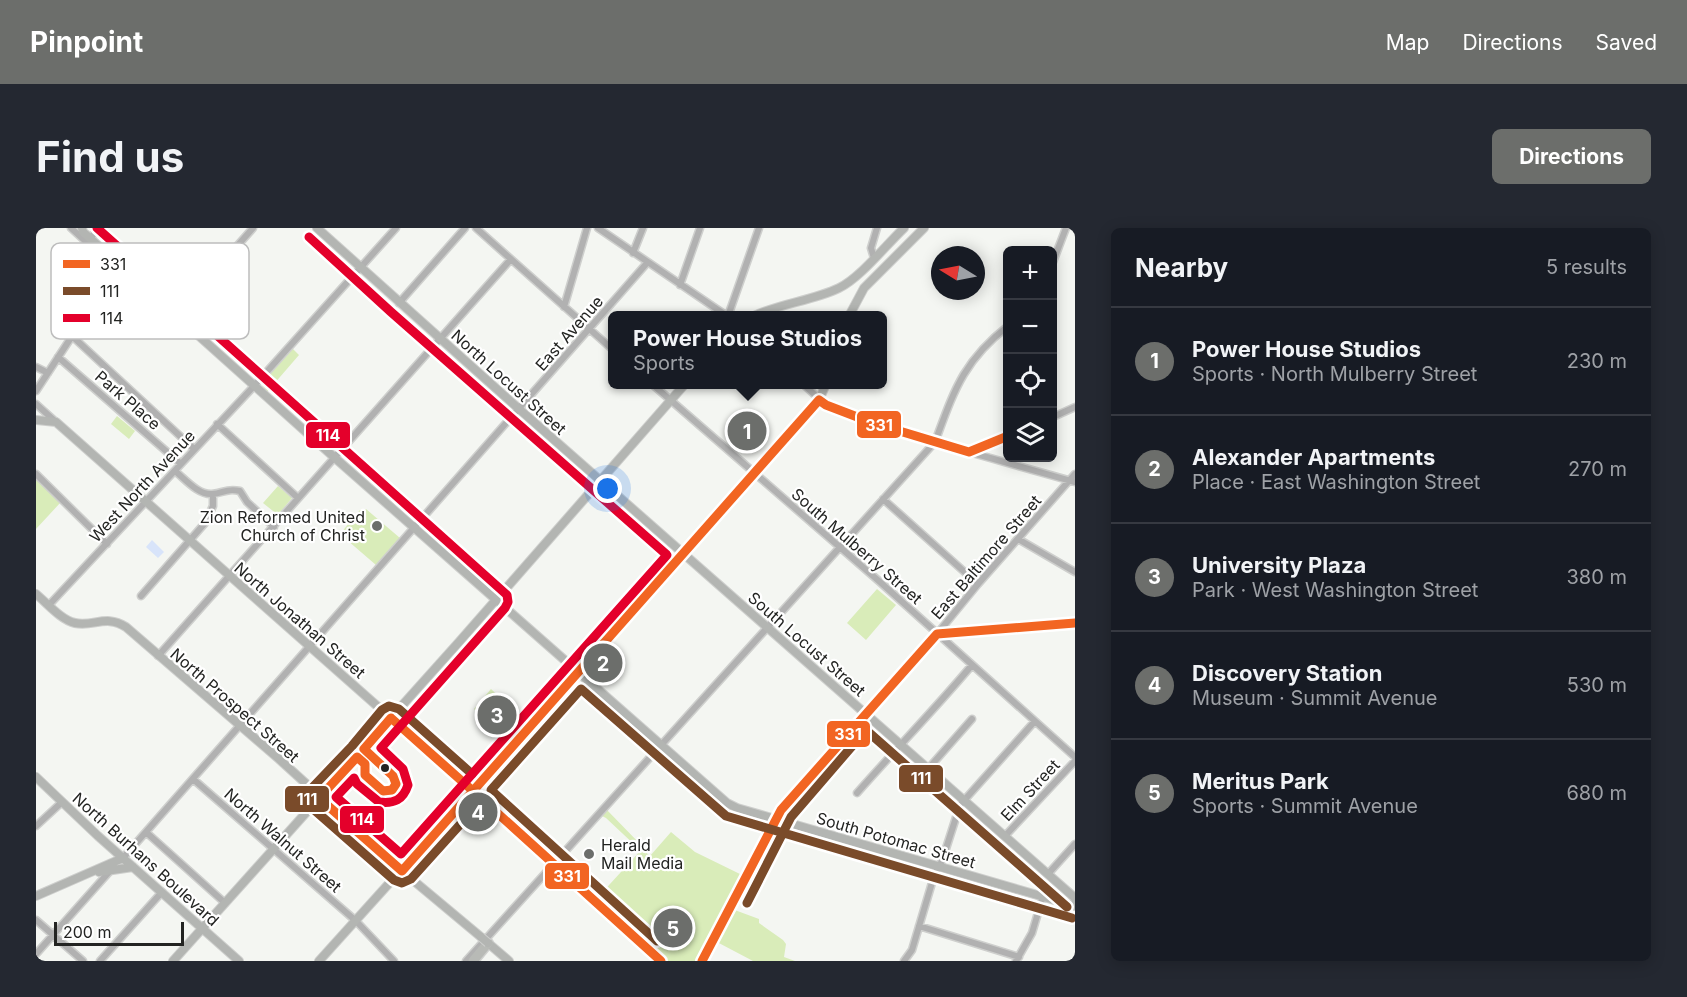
<!DOCTYPE html>
<meta charset="utf-8">
<style>
body{margin:0;font-family:Inter,sans-serif;background:#242831;color:#f1f3f6}
.controls{position:absolute;right:18px;top:18px;display:grid;overflow:hidden;border-radius:9px;box-shadow:0 3px 15px #0003}
.controls button{width:54px;height:54px;display:grid;place-items:center;padding:0;border:0;border-bottom:2px solid #363941;background:#171b24;color:#f1f3f6;font:30px sans-serif}
.compass{position:absolute;left:895px;top:18px;width:54px;height:54px;border-radius:50%;background:#171b24;box-shadow:0 3px 15px #0003;rotate:280deg}
.scale{position:absolute;left:18px;bottom:15px;width:130px;box-sizing:border-box;padding-left:6px;border:3px solid #232422;border-top:0;font-size:16px;line-height:21px;white-space:nowrap;color:#232422;-webkit-text-stroke:4px #fff;paint-order:stroke}
.you{position:absolute;left:572px;top:261px;width:21px;height:21px;margin:-15px;border:4px solid #fff;border-radius:50%;background:#1a73e8;box-shadow:0 0 0 9px #1a73e833}
.badge{display:grid;place-items:center;width:39px;height:39px;border-radius:50%;background:#6c6e6b;color:#fff;font-size:20px;font-weight:700}
.pin{position:absolute;translate:-50% -50%;border:3px solid #fff;box-shadow:0 2px 6px #0006}
.popup{position:absolute;left:572px;top:83px;width:279px;height:78px;box-sizing:border-box;display:grid;place-content:center;border-radius:9px;background:#171b24;filter:drop-shadow(0 2px 4px #0005);font-size:20px;white-space:nowrap;color:#9ea1a6}
.popup b{font-size:22px;color:#f1f3f6}
.popup::after{content:'';position:absolute;left:50%;top:100%;margin-left:-12px;border:12px solid transparent;border-top-color:#171b24}
.list{margin:0;padding:0;list-style:none}
h2{display:flex;justify-content:space-between;align-items:center;height:78px;margin:0;padding:0 24px;font-size:26px}
h2 small{font-size:20px;font-weight:400;color:#9ea1a6}
.list li{display:grid;grid-template-columns:39px 1fr auto;gap:18px;align-items:center;box-sizing:border-box;height:108px;padding:0 24px;border-top:2px solid #363941}
.list b{display:block;font-size:22px;white-space:nowrap}
.list p{margin:0;font-size:20px;white-space:nowrap;color:#9ea1a6}
.list em{font-size:20px;font-style:normal;color:#9ea1a6}
.icon{flex:none;width:33px;height:33px;fill:none;stroke:currentColor;stroke-width:2;stroke-linecap:round;stroke-linejoin:round}
.map{position:relative;flex:none;width:1039px;height:733px;overflow:hidden;border-radius:9px}
header{display:flex;align-items:center;gap:36px;box-sizing:border-box;height:84px;padding:0 30px;background:#6c6e6b;color:#fff}
header strong{font-size:28px}
nav{display:flex;gap:33px;margin-inline-start:auto;font-size:21px}
.intro{display:flex;align-items:center;justify-content:space-between;box-sizing:border-box;height:144px;padding:0 36px}
h1{margin:0;font-size:42px}
.button{padding:15px 27px;border-radius:9px;background:#6c6e6b;color:#fff;font-size:21px;font-weight:700}
main{display:flex;gap:36px;padding:0 36px}
aside{flex:1;background:#171b24;border-radius:9px;box-shadow:0 3px 15px #0003}
.map>svg:first-child{display:block}
</style>
<header>
<strong>Pinpoint</strong>
<nav><a>Map</a><a>Directions</a><a>Saved</a></nav>
</header>
<div class="intro"><h1>Find us</h1><a class="button">Directions</a></div>
<main>
<div class="map">
<svg width="1039" height="733" viewBox="0 0 1039 733">
<rect width="100%" height="100%" fill="#f4f6f2"/>
<path fill="#d9ecb9" d="M257,121L263,127L231,164L225,156Z
M81,188L99,203L93,211L75,196Z
M0,250L25,274L0,301Z
M242,258L256,270L242,287L227,275Z
M330,281L364,310L340,337L304,306L324,282Z
M841,361L860,377L830,412L811,395Z
M455,461L475,480L478,485L473,492L485,503L474,515L438,481Z
M570,581L606,618L603,621L570,590L564,587Z
M635,604L659,624L706,647L659,733H632L563,668L606,621L614,628Z
M696,681L723,691V695L747,712L750,716L748,729L759,733H717L679,713Z"/>
<path fill="#d8e4fa" d="M116,312L128,324L122,330L110,319Z"/>
<g fill="none" stroke-linecap="round" stroke-linejoin="round">
<g stroke="#cecfcd" stroke-width="9">
<path id="minor" d="M35,0L80,41L104,58
M440,0L576,121
M562,0L691,88
M54,10L64,0
M597,25L607,0
M838,30L835,20L841,0
M1017,34L1030,0
M644,57L664,0
M363,75L429,0
M528,79L551,0
M140,87L217,0
M692,88L723,0
M36,108L158,221
M22,129L145,236
M0,139L12,145
M616,156L844,354L1039,529
M767,156L790,177L837,195L933,224L972,208
M0,163L80,41
M0,176L20,194
M1017,189L1039,179
M181,196L262,270
M933,224L1039,254
M139,243C149,251 162,267 176,266C188,265 190,260 204,263L211,274L238,299
M0,246L71,316
M847,271L942,356
M982,311L1039,344
M105,368L169,295L177,278V266
M13,377L218,158L360,0
M901,406L942,356L1039,246
M122,428L475,31
M892,541L936,491
M157,551L320,693L358,733
M821,565C859,522 899,481 936,437
M0,598L26,574
M111,605L189,675
M969,608L1039,533
M87,630L611,35
M1012,646L1039,616
M0,692L47,733
M883,698L983,729
M0,726L74,643
M64,733L126,664
M430,733L899,214C918,163 927,133 972,98
M666,733L739,591
M868,733L876,722L898,648L906,633L924,577L999,493
M980,733L996,705L1007,668"/>
</g>
<g stroke="#cecfcd" stroke-width="10">
<path id="major" d="M46,0L47,4L299,230L691,575L701,580L1039,678
M281,0L483,181L1039,670
M718,88C745,75 776,73 803,60C824,50 850,17 868,0
M813,88L828,60L888,0
M0,192L20,194L478,599L625,733
M0,366C11,375 25,392 39,395C58,399 70,386 90,399L243,531L366,643L445,709
M0,549L62,608L203,733
M739,591L746,580L774,548L901,406L1039,395
M63,644L97,639
M0,668L87,630
M452,715L473,733
M137,733L423,414L649,156
M283,733L533,456L760,200L783,172L790,156"/>
</g>
<g stroke="#cecfcd" stroke-width="12">
<path id="highway" d="M437,733L452,715"/>
</g>
<use href="#minor" stroke="#b1b1b1" stroke-width="6"/>
<use href="#major" stroke="#b3b5b2" stroke-width="8"/>
<use href="#highway" stroke="#b8bab6" stroke-width="9"/>
<g stroke="#cecfcd" stroke-width="10" stroke-linecap="butt">
<path id="major-bridge" d="M445,709L452,715"/>
</g>
<use href="#major-bridge" stroke="#b3b5b2" stroke-width="8"/>
<g stroke="#fff" stroke-width="14">
<path id="bus-1" d="M355,490L437,563L366,643L283,570L321,529L329,536V547L347,563L356,562L360,556L357,548L328,521Z
M437,563L625,733
M437,563L783,172L790,177L837,195L933,224L972,208
M666,733L745,582L901,406L1039,395"/>
</g>
<g stroke="#fff" stroke-width="14">
<path id="bus-2" d="M436,546L363,481L353,478L346,482L316,518L274,562L271,571L275,579L358,652L366,655L375,651L439,580
M711,675L755,589L830,502L1031,679
M621,713L455,562L545,461L690,588L1036,690"/>
</g>
<g stroke="#fff" stroke-width="14">
<path id="bus-3" d="M61,0L471,367L472,374L469,380L345,520L367,541L372,557C367,572 358,576 343,574L321,556L318,550L300,569L365,626L631,327L355,84L273,9"/>
</g>
<use href="#bus-1" stroke="#f26522" stroke-width="9"/>
<use href="#bus-2" stroke="#7a4b2a" stroke-width="9"/>
<use href="#bus-3" stroke="#e4002b" stroke-width="9"/>
</g>
<g fill="#6c6e6b" stroke="#fff" stroke-width="2">
<circle cx="341" cy="298" r="6"/>
<circle cx="553" cy="626" r="6"/>
</g>
<circle fill="#232422" stroke="#fff" stroke-width="2" cx="349" cy="540" r="5"/>
<g text-anchor="middle" stroke-width="4.5" stroke-linejoin="round" paint-order="stroke">
<g font-size="16" fill="#232422" stroke="#fff">
<text transform="translate(533 105) rotate(-49)" y="6">East Avenue</text>
<text transform="translate(473 154) rotate(42)" y="6">North Locust Street</text>
<text transform="translate(92 172) rotate(41)" y="6">Park Place</text>
<text transform="translate(106 258) rotate(-47)" y="6">West North Avenue</text>
<text transform="translate(821 318) rotate(41)" y="6">South Mulberry Street</text>
<text transform="translate(950 329) rotate(-49)" y="6">East Baltimore Street</text>
<text transform="translate(264 392) rotate(41)" y="6">North Jonathan Street</text>
<text transform="translate(771 416) rotate(41)" y="6">South Locust Street</text>
<text transform="translate(199 477) rotate(41)" y="6">North Prospect Street</text>
<text transform="translate(994 562) rotate(-47)" y="6">Elm Street</text>
<text transform="translate(247 612) rotate(41)" y="6">North Walnut Street</text>
<text transform="translate(860 612) rotate(16)" y="6">South Potomac Street</text>
<text transform="translate(110 631) rotate(42)" y="6">North Burhans Boulevard</text>
</g>
<g font-size="16" fill="#232422" stroke="#fff" text-anchor="end">
<text x="329" y="295">Zion Reformed United<tspan x="329" dy="18">Church of Christ</tspan></text>
<text x="565" y="623" text-anchor="start">Herald<tspan x="565" dy="18">Mail Media</tspan></text>
</g>
</g>
<rect x="15" y="15" width="198" height="96" rx="9" fill="#fff" stroke="#bdbdbd" stroke-width="1.5"/>
<rect x="27" y="32" width="27" height="8" fill="#f26522"/>
<rect x="27" y="59" width="27" height="8" fill="#7a4b2a"/>
<rect x="27" y="86" width="27" height="8" fill="#e4002b"/>
<g font-size="16" fill="#232422">
<text x="64" y="42">331</text>
<text x="64" y="69">111</text>
<text x="64" y="96">114</text>
</g>
<g stroke="#fff" stroke-width="2">
<rect x="820" y="182" width="46" height="29" rx="6" fill="#f26522"/>
<rect x="269" y="193" width="46" height="28" rx="6" fill="#e4002b"/>
<rect x="790" y="492" width="45" height="28" rx="6" fill="#f26522"/>
<rect x="862" y="536" width="46" height="29" rx="6" fill="#7a4b2a"/>
<rect x="248" y="557" width="46" height="28" rx="6" fill="#7a4b2a"/>
<rect x="303" y="577" width="46" height="29" rx="6" fill="#e4002b"/>
<rect x="508" y="634" width="46" height="28" rx="6" fill="#f26522"/>
</g>
<g font-size="16" text-anchor="middle" font-weight="bold" fill="#fff">
<text x="843" y="203">331</text>
<text x="292" y="213">114</text>
<text x="812" y="512">331</text>
<text x="885" y="556">111</text>
<text x="271" y="577">111</text>
<text x="326" y="597">114</text>
<text x="531" y="654">331</text>
</g>
</svg>
<div class="controls">
<button>+</button>
<button>−</button>
<button><svg class="icon" aria-label="locate" viewBox="0 0 24 24"><circle cx="12" cy="12" r="6"/><path d="M12 2v4M12 18v4M2 12h4M18 12h4"/></svg></button>
<button><svg class="icon" aria-label="layers" viewBox="0 0 24 24"><path d="M12 4l9 5-9 5-9-5zM3 14l9 5 9-5"/></svg></button>
</div>
<svg class="compass" viewBox="-18 -18 36 36"><path d="M0-13l5 13h-10z" fill="#e53935"/><path d="M0 13l5-13h-10z" fill="#9ea1a6"/></svg>
<div class="scale">200 m</div>
<div class="you"></div>
<div class="pin badge" style="left:711px;top:203px">1</div>
<div class="popup"><b>Power House Studios</b>Sports</div>
<div class="pin badge" style="left:567px;top:435px">2</div>
<div class="pin badge" style="left:461px;top:487px">3</div>
<div class="pin badge" style="left:442px;top:584px">4</div>
<div class="pin badge" style="left:637px;top:700px">5</div>
</div>
<aside>
<h2>Nearby<small>5 results</small></h2>
<ul class="list">
<li><span class="badge">1</span><div><b>Power House Studios</b><p>Sports · North Mulberry Street</p></div><em>230 m</em></li>
<li><span class="badge">2</span><div><b>Alexander Apartments</b><p>Place · East Washington Street</p></div><em>270 m</em></li>
<li><span class="badge">3</span><div><b>University Plaza</b><p>Park · West Washington Street</p></div><em>380 m</em></li>
<li><span class="badge">4</span><div><b>Discovery Station</b><p>Museum · Summit Avenue</p></div><em>530 m</em></li>
<li><span class="badge">5</span><div><b>Meritus Park</b><p>Sports · Summit Avenue</p></div><em>680 m</em></li>
</ul>
</aside>
</main>
